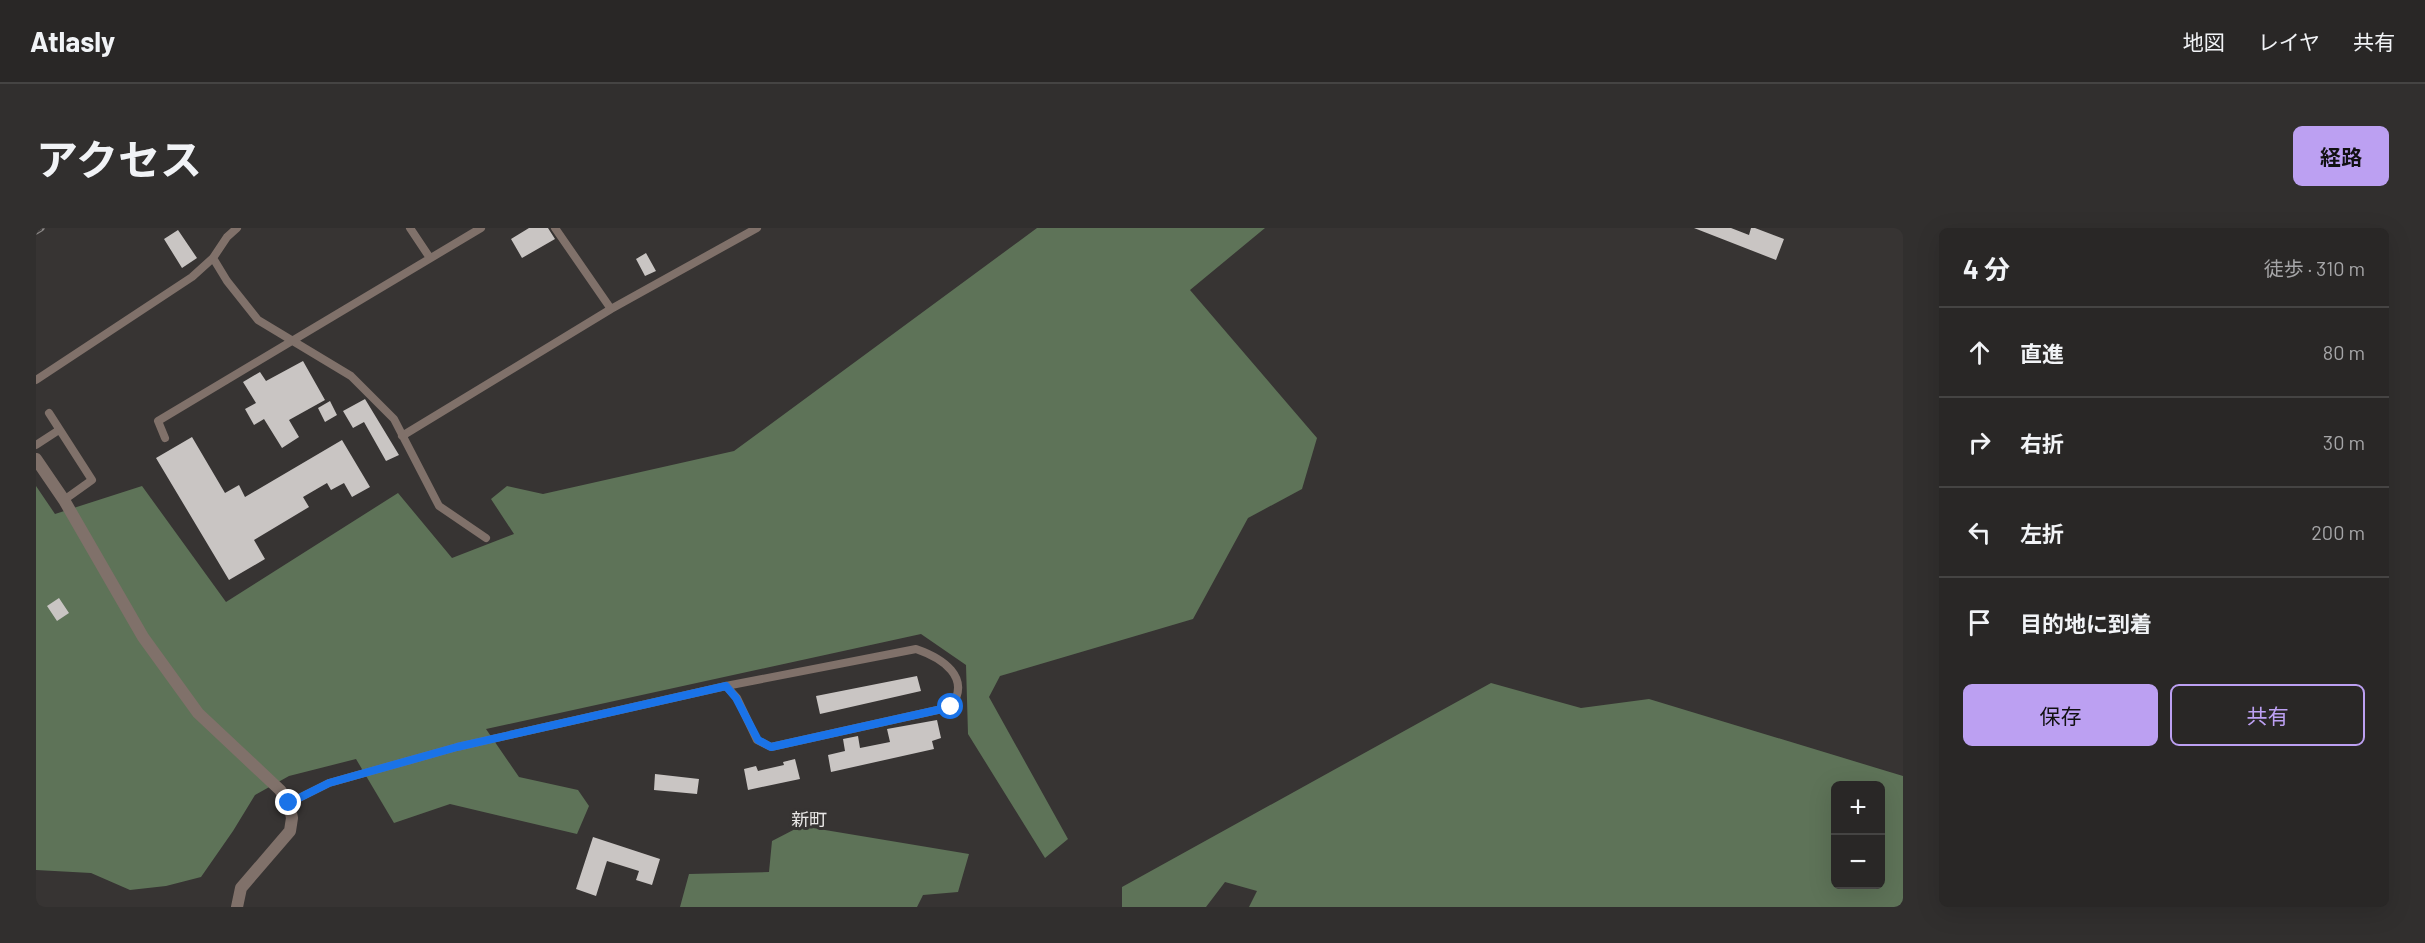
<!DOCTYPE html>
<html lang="ja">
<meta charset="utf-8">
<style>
body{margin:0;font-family:Barlow,"Noto Sans JP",sans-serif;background:#312f2e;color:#f1f3f6}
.controls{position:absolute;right:18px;bottom:18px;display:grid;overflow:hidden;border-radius:9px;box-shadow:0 6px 24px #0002}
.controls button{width:54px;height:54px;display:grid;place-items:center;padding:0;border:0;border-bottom:2px solid #454443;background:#292726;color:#f1f3f6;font:30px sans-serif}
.stop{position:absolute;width:18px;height:18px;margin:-14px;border:4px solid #1a73e8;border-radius:50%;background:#fff}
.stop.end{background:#1a73e8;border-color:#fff;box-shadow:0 2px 6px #0008}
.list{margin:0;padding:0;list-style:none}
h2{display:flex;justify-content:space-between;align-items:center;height:78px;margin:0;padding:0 24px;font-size:26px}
h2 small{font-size:20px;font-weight:400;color:#a5a5a7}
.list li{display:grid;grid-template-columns:39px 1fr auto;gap:18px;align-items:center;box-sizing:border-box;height:90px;padding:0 24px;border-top:2px solid #454443}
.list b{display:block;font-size:22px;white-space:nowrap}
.list em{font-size:20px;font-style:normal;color:#a5a5a7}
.actions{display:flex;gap:12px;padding:18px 24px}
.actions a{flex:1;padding:14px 0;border:2px solid #bca0f2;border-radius:9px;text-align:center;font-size:21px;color:#bca0f2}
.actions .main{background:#bca0f2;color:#111}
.icon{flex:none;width:33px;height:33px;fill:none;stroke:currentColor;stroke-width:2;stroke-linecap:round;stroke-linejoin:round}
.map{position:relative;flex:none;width:1867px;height:679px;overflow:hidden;border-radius:9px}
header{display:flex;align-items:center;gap:36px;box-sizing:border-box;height:84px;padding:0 30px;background:#292726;border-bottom:2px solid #454443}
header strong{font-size:28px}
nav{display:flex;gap:33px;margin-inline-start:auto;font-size:21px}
.intro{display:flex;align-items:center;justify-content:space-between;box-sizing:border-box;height:144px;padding:0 36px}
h1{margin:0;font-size:42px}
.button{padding:15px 27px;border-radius:9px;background:#bca0f2;color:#111;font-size:21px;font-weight:700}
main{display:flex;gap:36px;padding:0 36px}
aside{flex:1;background:#292726;border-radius:9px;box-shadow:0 6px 24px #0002}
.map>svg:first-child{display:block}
</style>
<header>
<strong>Atlasly</strong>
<nav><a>地図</a><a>レイヤ</a><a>共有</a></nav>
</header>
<div class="intro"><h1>アクセス</h1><a class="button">経路</a></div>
<main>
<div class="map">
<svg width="1867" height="679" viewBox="0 0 1867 679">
<rect width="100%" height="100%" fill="#373433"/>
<path fill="#5e7358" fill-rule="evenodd" d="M1001,0H1229L1154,62L1281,210L1266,261L1212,290L1157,391L964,448L953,469L1032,611L1009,630L932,506L930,437L885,406L450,501L483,549L542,562L553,578L541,606L414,576L358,595L320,531L253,548L219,567L197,603L165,649L130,658L94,662L55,645L0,642V258L19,286L106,258L190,374L362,265L416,330L478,306L455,271L471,258L507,266L698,223Z
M1455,455L1545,480L1613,471L1867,548V679H1213L1221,663L1189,654L1170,679H1086V659ZM1800,558H1844V656H1800Z
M765,598L933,626L922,664L887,667L881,679H644L653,646L733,644L736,613Z"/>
<path fill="#c9c5c3" d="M493,0H512L519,11L486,30L475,11Z
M1658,0H1695L1713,7L1715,0H1719L1748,11L1740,32Z
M142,2L161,30L146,40L128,11Z
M610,25L620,43L609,48L600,31Z
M267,133L289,172L253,192L263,209L246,220L228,191L218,197L209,181L220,175L207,154L224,144L230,153Z
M329,171L363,227L350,233L328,194L317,200L307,183Z
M294,173L301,187L289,194L282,180Z
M156,209L189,265L203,257L209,269L306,212L334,259L316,269L308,255L295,262L291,255L267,269L273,279L218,312L229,331L193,352L120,230Z
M23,370L33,385L21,393L11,378Z
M881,448L885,463L784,486L780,468Z
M901,492L905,510L896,513L898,521L795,544L792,527L809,523L807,511L822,508L824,520L854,514L851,501Z
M759,531L764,551L712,562L708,541L720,538L722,543L748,537L747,534Z
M619,546L663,551L661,566L618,562Z
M557,609L624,631L616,657L600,652L603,643L571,633L560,668L540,661Z"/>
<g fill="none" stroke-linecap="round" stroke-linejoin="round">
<path stroke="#80716a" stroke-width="8" d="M374,0L394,30
M519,0L575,81
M177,30L191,9L201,0
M0,152L156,49L177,30L191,53L222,92L315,148L358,191L403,278L450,310
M13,185L56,252L28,272
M366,208L575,81L721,0
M129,210L122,193L445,0
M0,217L23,202
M253,575L293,555L421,519L690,458L880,421C906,430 936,449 915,479L735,519L721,512L701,470L690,458"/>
<path stroke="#80716a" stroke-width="12" d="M0,231L28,272L107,409L162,485L244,562L253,575L256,590L254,603L205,660L201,679"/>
<g stroke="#8a8786" stroke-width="7">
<path id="rail" d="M0,3L5,0"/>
</g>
<use href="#rail" stroke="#373433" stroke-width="4.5" stroke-dasharray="14" stroke-linecap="butt"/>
</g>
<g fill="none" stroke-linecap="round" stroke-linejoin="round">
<path stroke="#1a73e8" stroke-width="8" d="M253,575L293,555L421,519L690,458L700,470L722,512L735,519L915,479"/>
</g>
<g text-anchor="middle" stroke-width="6" stroke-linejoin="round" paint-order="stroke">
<g font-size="18" fill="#eae8e7" stroke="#373433">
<text x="773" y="598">新町</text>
</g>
</g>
</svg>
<div class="controls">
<button>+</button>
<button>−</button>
</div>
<div class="stop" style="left:915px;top:479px"></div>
<div class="stop end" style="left:253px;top:575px"></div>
</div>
<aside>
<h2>4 分<small>徒歩 · 310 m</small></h2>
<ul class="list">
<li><svg class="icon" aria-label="ahead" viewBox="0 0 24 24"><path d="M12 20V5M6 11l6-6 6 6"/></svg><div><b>直進</b></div><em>80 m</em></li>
<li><svg class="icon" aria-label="right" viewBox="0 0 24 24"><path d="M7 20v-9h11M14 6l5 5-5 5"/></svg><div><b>右折</b></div><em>30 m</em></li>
<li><svg class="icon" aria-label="left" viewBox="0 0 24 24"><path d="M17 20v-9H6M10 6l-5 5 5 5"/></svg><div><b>左折</b></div><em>200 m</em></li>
<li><svg class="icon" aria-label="arrive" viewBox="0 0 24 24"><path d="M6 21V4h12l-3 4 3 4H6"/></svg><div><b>目的地に到着</b></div></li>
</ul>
<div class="actions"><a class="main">保存</a><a>共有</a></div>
</aside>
</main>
